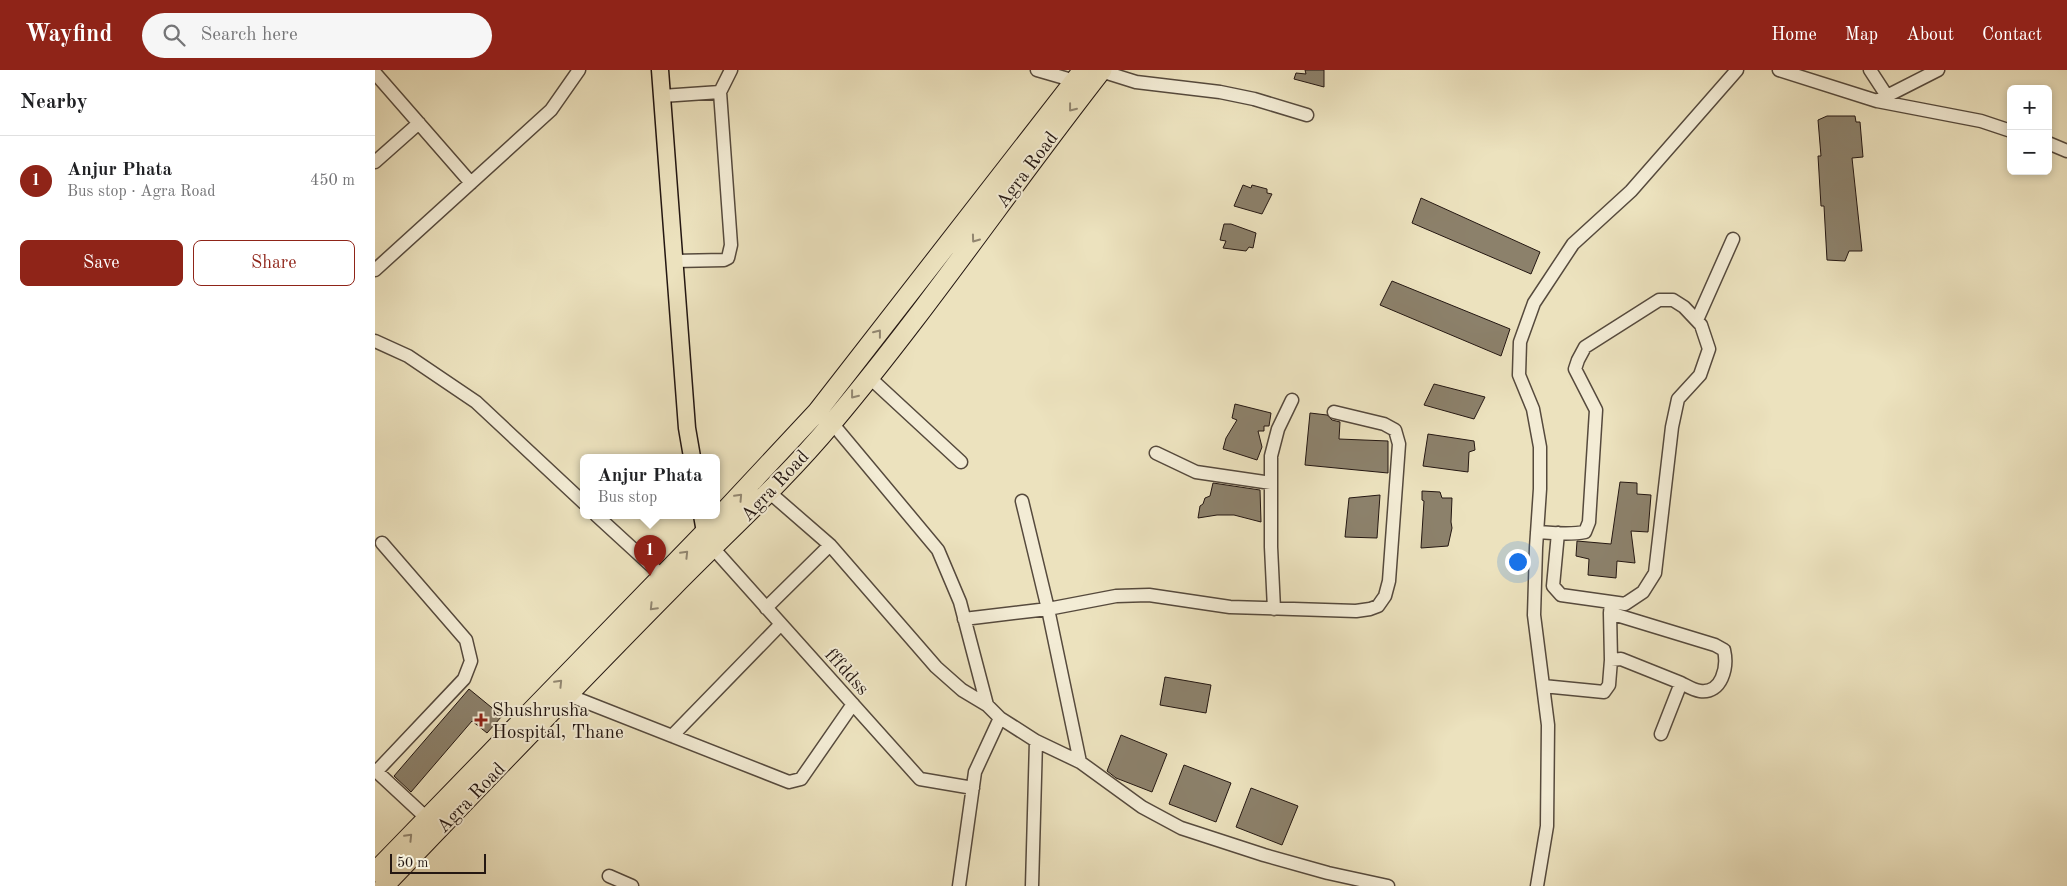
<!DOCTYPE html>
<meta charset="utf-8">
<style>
body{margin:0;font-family:"Old Standard TT",serif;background:#f6f6f6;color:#202124}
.controls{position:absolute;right:15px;top:15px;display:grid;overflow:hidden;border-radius:8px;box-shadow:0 2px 8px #0003}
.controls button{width:45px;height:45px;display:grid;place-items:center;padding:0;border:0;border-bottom:1px solid #e0e0e0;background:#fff;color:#202124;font:25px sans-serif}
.scale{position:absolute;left:15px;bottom:12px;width:96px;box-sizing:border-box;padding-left:5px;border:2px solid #241712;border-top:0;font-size:14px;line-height:18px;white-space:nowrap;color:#241712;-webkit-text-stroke:4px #f3ecd5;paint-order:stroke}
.you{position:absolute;left:1142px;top:491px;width:18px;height:18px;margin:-12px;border:4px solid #fff;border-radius:50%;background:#1a73e8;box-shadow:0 0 0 8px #1a73e833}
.badge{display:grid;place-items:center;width:32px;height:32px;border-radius:50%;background:#8f2418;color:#fff;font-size:16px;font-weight:700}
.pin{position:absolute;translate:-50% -41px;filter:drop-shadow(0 1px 2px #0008)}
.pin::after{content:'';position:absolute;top:26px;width:18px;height:15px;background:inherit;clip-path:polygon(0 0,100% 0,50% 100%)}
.popup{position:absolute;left:205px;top:384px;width:140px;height:65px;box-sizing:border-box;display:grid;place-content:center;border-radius:8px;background:#fff;filter:drop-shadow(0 1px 4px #0005);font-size:16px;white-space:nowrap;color:#757577}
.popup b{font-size:19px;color:#202124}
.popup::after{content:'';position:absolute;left:50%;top:100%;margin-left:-10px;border:10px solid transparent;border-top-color:#fff}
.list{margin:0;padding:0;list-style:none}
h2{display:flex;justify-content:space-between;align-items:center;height:65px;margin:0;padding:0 20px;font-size:21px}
h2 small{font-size:16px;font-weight:400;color:#757577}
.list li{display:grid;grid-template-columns:32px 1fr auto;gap:15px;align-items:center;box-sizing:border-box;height:90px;padding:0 20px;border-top:1px solid #e0e0e0}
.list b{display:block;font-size:19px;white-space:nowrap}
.list p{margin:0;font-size:16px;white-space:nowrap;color:#757577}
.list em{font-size:16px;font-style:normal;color:#757577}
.actions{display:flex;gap:10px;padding:15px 20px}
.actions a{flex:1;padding:11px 0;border:1px solid #8f2418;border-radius:8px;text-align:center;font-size:18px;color:#8f2418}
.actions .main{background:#8f2418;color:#fff}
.icon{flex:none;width:28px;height:28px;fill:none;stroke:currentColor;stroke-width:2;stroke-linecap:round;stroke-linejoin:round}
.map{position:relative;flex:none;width:1692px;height:816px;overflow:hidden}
header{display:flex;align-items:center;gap:30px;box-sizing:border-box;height:70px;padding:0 25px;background:#8f2418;color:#fff}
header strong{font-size:24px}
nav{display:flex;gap:28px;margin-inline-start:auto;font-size:18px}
.search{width:350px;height:45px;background:#f6f6f6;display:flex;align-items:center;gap:12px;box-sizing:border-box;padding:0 18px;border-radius:28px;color:#757577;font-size:19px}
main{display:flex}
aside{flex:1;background:#fff}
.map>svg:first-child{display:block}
</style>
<header>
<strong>Wayfind</strong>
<div class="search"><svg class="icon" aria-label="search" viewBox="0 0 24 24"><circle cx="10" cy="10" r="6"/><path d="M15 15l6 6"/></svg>Search here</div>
<nav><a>Home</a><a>Map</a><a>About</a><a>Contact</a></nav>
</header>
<main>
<aside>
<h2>Nearby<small></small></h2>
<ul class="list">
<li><span class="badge">1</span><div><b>Anjur Phata</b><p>Bus stop · Agra Road</p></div><em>450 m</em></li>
</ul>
<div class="actions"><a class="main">Save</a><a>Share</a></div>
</aside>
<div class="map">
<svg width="1692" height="816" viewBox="0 0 1692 816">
<rect width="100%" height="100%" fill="#ece2be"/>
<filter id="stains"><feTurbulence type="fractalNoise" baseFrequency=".004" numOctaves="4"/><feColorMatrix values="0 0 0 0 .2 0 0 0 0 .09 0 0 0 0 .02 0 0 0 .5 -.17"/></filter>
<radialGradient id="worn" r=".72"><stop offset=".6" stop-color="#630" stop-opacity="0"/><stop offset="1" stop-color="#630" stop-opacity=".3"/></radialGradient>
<path fill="#8c816b" stroke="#241712" d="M930,0H949V17L919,9L921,3L931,4Z
M1452,46H1480L1481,52H1485L1488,87L1477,88L1487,181H1474L1470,191L1452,190L1449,136H1446L1443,86H1446L1443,50Z
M868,115L876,118L877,115L892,119V123L897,124L887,144L859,136Z
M1046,128L1165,182L1156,204L1037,153Z
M849,154H856L881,163L878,178L874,177L871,181L848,178L851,171L845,170Z
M1017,211L1135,259L1126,286L1005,235Z
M1059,314L1110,327L1099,349L1049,335Z
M860,334L896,343L894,356H889V361H883L887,377L882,390L848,379L851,368L862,350L857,348Z
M935,343L952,345L957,350L965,352L964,369L1013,371V403L930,395Z
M1053,364L1099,371L1100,380L1094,382L1093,402L1048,396Z
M1245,412L1262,413V424L1276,425L1273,462L1256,461L1260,493L1242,491L1241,508L1213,505L1214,489L1201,486L1202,471L1236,474Z
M838,413L885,420L886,452L859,445H842L823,448L825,436L828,434L830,428L835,426Z
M1047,421L1065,422L1067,428H1077L1076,452L1077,458L1073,476L1046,478L1049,431L1047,430Z
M1005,425L1002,468L970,467L974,428Z
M790,607L836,615L831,643L785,635Z
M94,619L127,646L112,663L97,651L36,722L19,706Z
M746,665L792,684L777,722L741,708L732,701Z
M809,695L856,713L841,752L794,734Z
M876,718L923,736L907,775L861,757Z"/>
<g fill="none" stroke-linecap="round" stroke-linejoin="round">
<g stroke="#564a3d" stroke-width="15">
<path id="minor" d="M662,0L700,11
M1404,0L1502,31L1606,51L1636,61
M1495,0L1512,26
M726,1L761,12L845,22L879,29L932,45
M0,3L96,113
M287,26L345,22L356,0
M1502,31L1563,0
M1673,73L1692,81
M0,92L44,53
M299,191L349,190L353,188L356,175L345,22
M0,200L176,40L204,0
M1322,250L1358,169
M0,271L33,286L101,332L209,433
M494,307L586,392
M452,349L457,353L563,480L585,532L612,635L625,648L661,671L705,692L767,737L806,758L889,785L953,803L1013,816
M781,383L821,402L896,413
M394,422L455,475L561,597L587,620L612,635
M647,431L673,539L705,692
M221,445L293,511
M1162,462C1178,463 1194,465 1210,462L1214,452L1221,340L1200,299L1203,290L1210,277L1284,230H1298L1309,237L1326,255L1334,279L1325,305L1303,329L1297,357L1280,503L1268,522L1250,534L1186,525L1178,516L1183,463
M338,478L545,709L598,718
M1236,532L1235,543L1340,575L1349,580C1353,597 1347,624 1325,621C1318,620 1312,616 1306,613
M391,538L455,475
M899,539L896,477V386L903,359L917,330
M1235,543L1236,590
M589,549L673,539L741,526L774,525L855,537L981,541L995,539L1003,536L1010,526L1014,511L1024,374L1020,360L1009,354L959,342
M1168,616L1229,622L1234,615L1236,590L1246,589L1306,613L1286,664
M193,625L414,712L426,709L478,634
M297,666L406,554
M0,700L57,753
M1,702L89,609L96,591L91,570L7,473
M234,806L257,816
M584,816L600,702L625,648
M657,816L661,671
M1162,816L1172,756L1173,655L1159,545L1161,478L1165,419V377L1158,339L1144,305L1145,272L1159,233L1198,174L1256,121L1362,0"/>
</g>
<g stroke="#241712" stroke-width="19">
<path id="major" d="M285,0L312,358L317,387
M327,445L330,462L335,472"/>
</g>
<g stroke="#241712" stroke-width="21">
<path id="highway" d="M0,802L330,462L442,342L708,0
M9,816C105,716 201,615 298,517C352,462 409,411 458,352C553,239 636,116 727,0"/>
</g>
<use href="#minor" stroke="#f3ecd5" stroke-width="12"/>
<use href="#major" stroke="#ece2be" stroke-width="16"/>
<use href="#highway" stroke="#ece2be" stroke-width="19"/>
</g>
<defs><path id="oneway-chevron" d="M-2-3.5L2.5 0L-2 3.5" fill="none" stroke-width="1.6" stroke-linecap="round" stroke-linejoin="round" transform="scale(1.25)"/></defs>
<g stroke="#928771">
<use href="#oneway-chevron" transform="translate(697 38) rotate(128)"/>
<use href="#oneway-chevron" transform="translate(600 169) rotate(126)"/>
<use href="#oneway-chevron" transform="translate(503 263) rotate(-52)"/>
<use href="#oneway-chevron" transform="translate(479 325) rotate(128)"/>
<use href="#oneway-chevron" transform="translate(364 427) rotate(-47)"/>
<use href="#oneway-chevron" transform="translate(310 484) rotate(-46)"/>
<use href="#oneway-chevron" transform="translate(278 537) rotate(134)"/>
<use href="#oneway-chevron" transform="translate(184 613) rotate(-46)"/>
<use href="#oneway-chevron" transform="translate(34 767) rotate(-46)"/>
</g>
<path fill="#8f2418" stroke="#f3ecd5" stroke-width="2" d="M103.5 642.5h5v5h5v5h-5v5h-5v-5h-5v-5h5z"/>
<g text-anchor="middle" stroke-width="4" stroke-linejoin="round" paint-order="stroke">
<g font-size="19" fill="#241712" stroke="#f3ecd5">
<text transform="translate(651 99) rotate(-53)" y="7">Agra Road</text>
<text transform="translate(399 415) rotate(-47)" y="7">Agra Road</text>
<text transform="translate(473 601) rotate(48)" y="7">fffddss</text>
<text transform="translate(95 727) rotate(-46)" y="7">Agra Road</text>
</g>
<g font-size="19" fill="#241712" stroke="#f3ecd5" text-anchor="start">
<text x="117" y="646">Shushrusha<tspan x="117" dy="22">Hospital, Thane</tspan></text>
</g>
</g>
<rect width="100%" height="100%" filter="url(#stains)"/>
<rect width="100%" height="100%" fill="url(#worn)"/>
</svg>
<div class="controls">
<button>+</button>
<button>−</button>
</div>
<div class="scale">50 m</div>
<div class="you"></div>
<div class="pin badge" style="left:275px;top:506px">1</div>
<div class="popup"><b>Anjur Phata</b>Bus stop</div>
</div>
</main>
